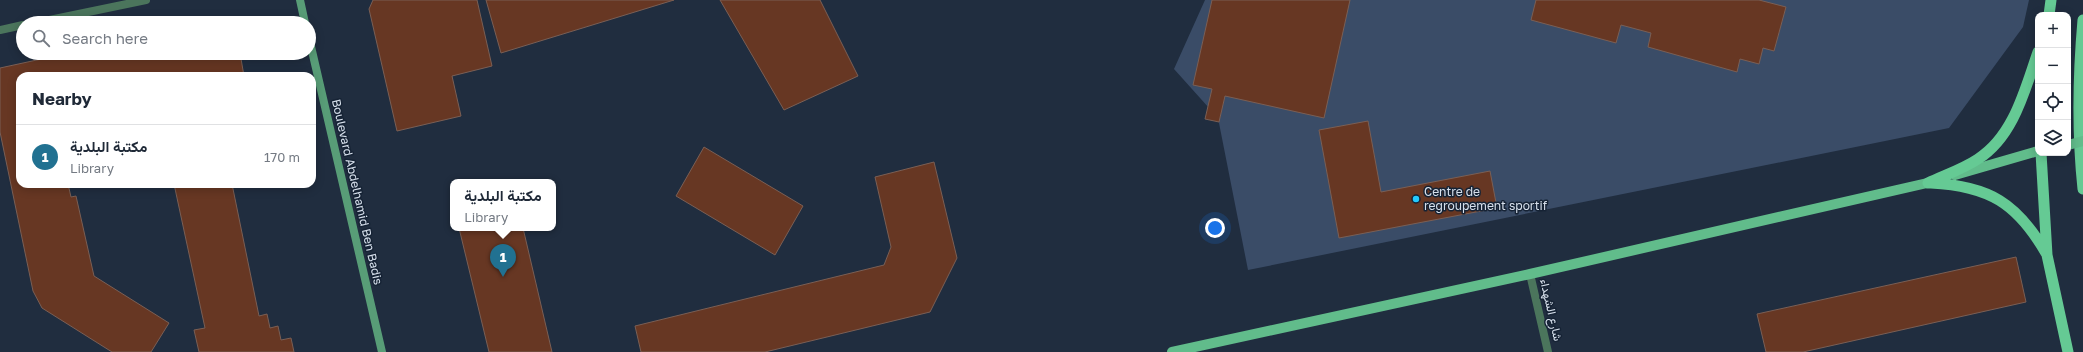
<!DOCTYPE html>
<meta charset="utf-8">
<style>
body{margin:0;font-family:"Golos Text",Vazirmatn,sans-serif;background:#f2f2f3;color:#1f2937}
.controls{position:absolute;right:12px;top:12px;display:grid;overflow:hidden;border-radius:8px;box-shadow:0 2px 10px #0003}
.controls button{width:36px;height:36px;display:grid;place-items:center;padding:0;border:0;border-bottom:1px solid #e0e1e3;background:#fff;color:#1f2937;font:20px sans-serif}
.you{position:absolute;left:1215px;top:228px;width:14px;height:14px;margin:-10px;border:3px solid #fff;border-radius:50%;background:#1a73e8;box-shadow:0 0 0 6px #1a73e833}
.badge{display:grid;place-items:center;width:26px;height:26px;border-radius:50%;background:#217191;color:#fff;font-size:13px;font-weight:700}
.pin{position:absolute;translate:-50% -33px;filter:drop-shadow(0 1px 2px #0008)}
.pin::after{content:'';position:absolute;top:21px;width:14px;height:12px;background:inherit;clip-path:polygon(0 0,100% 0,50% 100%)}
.popup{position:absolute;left:450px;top:179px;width:106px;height:52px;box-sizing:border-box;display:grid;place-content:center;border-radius:8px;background:#fff;filter:drop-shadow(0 1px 3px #0005);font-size:13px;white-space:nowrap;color:#747a83}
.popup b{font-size:15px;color:#1f2937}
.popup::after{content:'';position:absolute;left:50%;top:100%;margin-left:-8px;border:8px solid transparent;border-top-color:#fff}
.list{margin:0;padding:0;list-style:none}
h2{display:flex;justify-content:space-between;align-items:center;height:52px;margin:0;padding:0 16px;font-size:17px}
h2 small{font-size:13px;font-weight:400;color:#747a83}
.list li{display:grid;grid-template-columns:26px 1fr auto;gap:12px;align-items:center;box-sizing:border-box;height:64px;padding:0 16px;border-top:1px solid #e0e1e3}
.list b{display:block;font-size:15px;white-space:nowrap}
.list p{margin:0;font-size:13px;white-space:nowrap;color:#747a83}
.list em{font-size:13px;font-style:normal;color:#747a83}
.icon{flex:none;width:22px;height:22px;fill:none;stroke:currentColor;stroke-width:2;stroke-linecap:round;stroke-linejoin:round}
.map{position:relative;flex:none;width:2083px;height:352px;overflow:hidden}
.search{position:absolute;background:#fff;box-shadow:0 2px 10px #0003;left:16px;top:16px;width:300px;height:44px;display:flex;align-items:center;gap:10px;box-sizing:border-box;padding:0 14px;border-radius:22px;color:#747a83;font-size:15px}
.panel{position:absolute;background:#fff;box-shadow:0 2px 10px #0003;left:16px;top:72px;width:300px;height:116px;border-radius:12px}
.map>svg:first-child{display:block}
</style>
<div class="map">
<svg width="2083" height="352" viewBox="0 0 2083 352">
<rect width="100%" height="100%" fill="#202d3f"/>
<path fill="#3a4c67" d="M1205,0H2029L2023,27L1949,128L1248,270L1218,118L1174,69Z"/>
<path fill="#673723" stroke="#7a5f55" d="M373,0H477L492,66L452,76L461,116L397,131L369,9Z
M486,0H674L501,53Z
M720,0H820L858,76L784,110Z
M1212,0H1350L1324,118L1225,96L1219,122L1205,119L1212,89L1193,85Z
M1536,0H1759L1786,7L1774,51L1763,48L1759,64L1740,59L1737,72L1648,47L1651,33L1621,25L1616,43L1531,20Z
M69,53H240L244,76H20V184H68L71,197L76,196L94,276L169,323L151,352H112L42,308L33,291L0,132V68Z
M1368,121L1381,192L1490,171L1497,208L1339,238L1319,130Z
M704,147L803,206L775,255L676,196Z
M934,162L957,258L930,312L765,352H641L635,326L884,265L891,247L875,177Z
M174,184H232L259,316L267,314L270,328L278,326L281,340L291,338L294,352H199L194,330L205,328Z
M459,228H523L552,352H489Z
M2016,257L2026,302L1803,352H1766L1757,314Z"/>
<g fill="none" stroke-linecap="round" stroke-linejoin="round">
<path stroke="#4b755c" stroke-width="8" d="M35,23L146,0
M0,30L23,25
M1530,274L1548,352"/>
<path stroke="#589d77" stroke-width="8" d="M300,0L305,23
M309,38L382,352"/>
<path stroke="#61bc8b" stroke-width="10" d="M1955,175L2038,151
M1172,352L1530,274L1936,181"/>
<path stroke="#65ca94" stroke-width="11" d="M2049,15L2051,0
M2083,20C2078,76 2077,132 2083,189
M2041,153L2047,255L2068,352
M1928,183C1945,175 1963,169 1978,159C2014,136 2025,89 2038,52
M1931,183C1989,186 2017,203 2046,253"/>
<path stroke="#61bc8b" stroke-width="10" d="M2068,145L2083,141"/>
</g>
<circle fill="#23c9fe" stroke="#162335" stroke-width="1.5" cx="1416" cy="199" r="4"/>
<g text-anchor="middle" stroke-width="3" stroke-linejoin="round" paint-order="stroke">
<g font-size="12" fill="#d7e0ec" stroke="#162335">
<text transform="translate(357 192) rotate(77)" y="4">Boulevard Abdelhamid Ben Badis</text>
<text transform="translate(1551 310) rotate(77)" y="4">شارع الشهداء</text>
</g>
<g font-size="12" fill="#d7e0ec" stroke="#162335" text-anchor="start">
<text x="1424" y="196">Centre de<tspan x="1424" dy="14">regroupement sportif</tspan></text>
</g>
</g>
</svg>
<div class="controls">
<button>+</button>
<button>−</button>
<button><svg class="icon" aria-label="locate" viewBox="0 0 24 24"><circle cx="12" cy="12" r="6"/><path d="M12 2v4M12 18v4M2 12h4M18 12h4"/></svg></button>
<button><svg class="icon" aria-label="layers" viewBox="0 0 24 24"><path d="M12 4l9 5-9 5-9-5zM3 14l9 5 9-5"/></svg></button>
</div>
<div class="you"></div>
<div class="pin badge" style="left:503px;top:277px">1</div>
<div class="popup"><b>مكتبة البلدية</b>Library</div>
<div class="search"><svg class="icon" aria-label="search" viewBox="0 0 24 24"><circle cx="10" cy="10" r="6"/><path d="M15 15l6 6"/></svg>Search here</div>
<section class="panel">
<h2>Nearby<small></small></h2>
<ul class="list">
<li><span class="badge">1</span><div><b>مكتبة البلدية</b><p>Library</p></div><em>170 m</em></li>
</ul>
</section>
</div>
